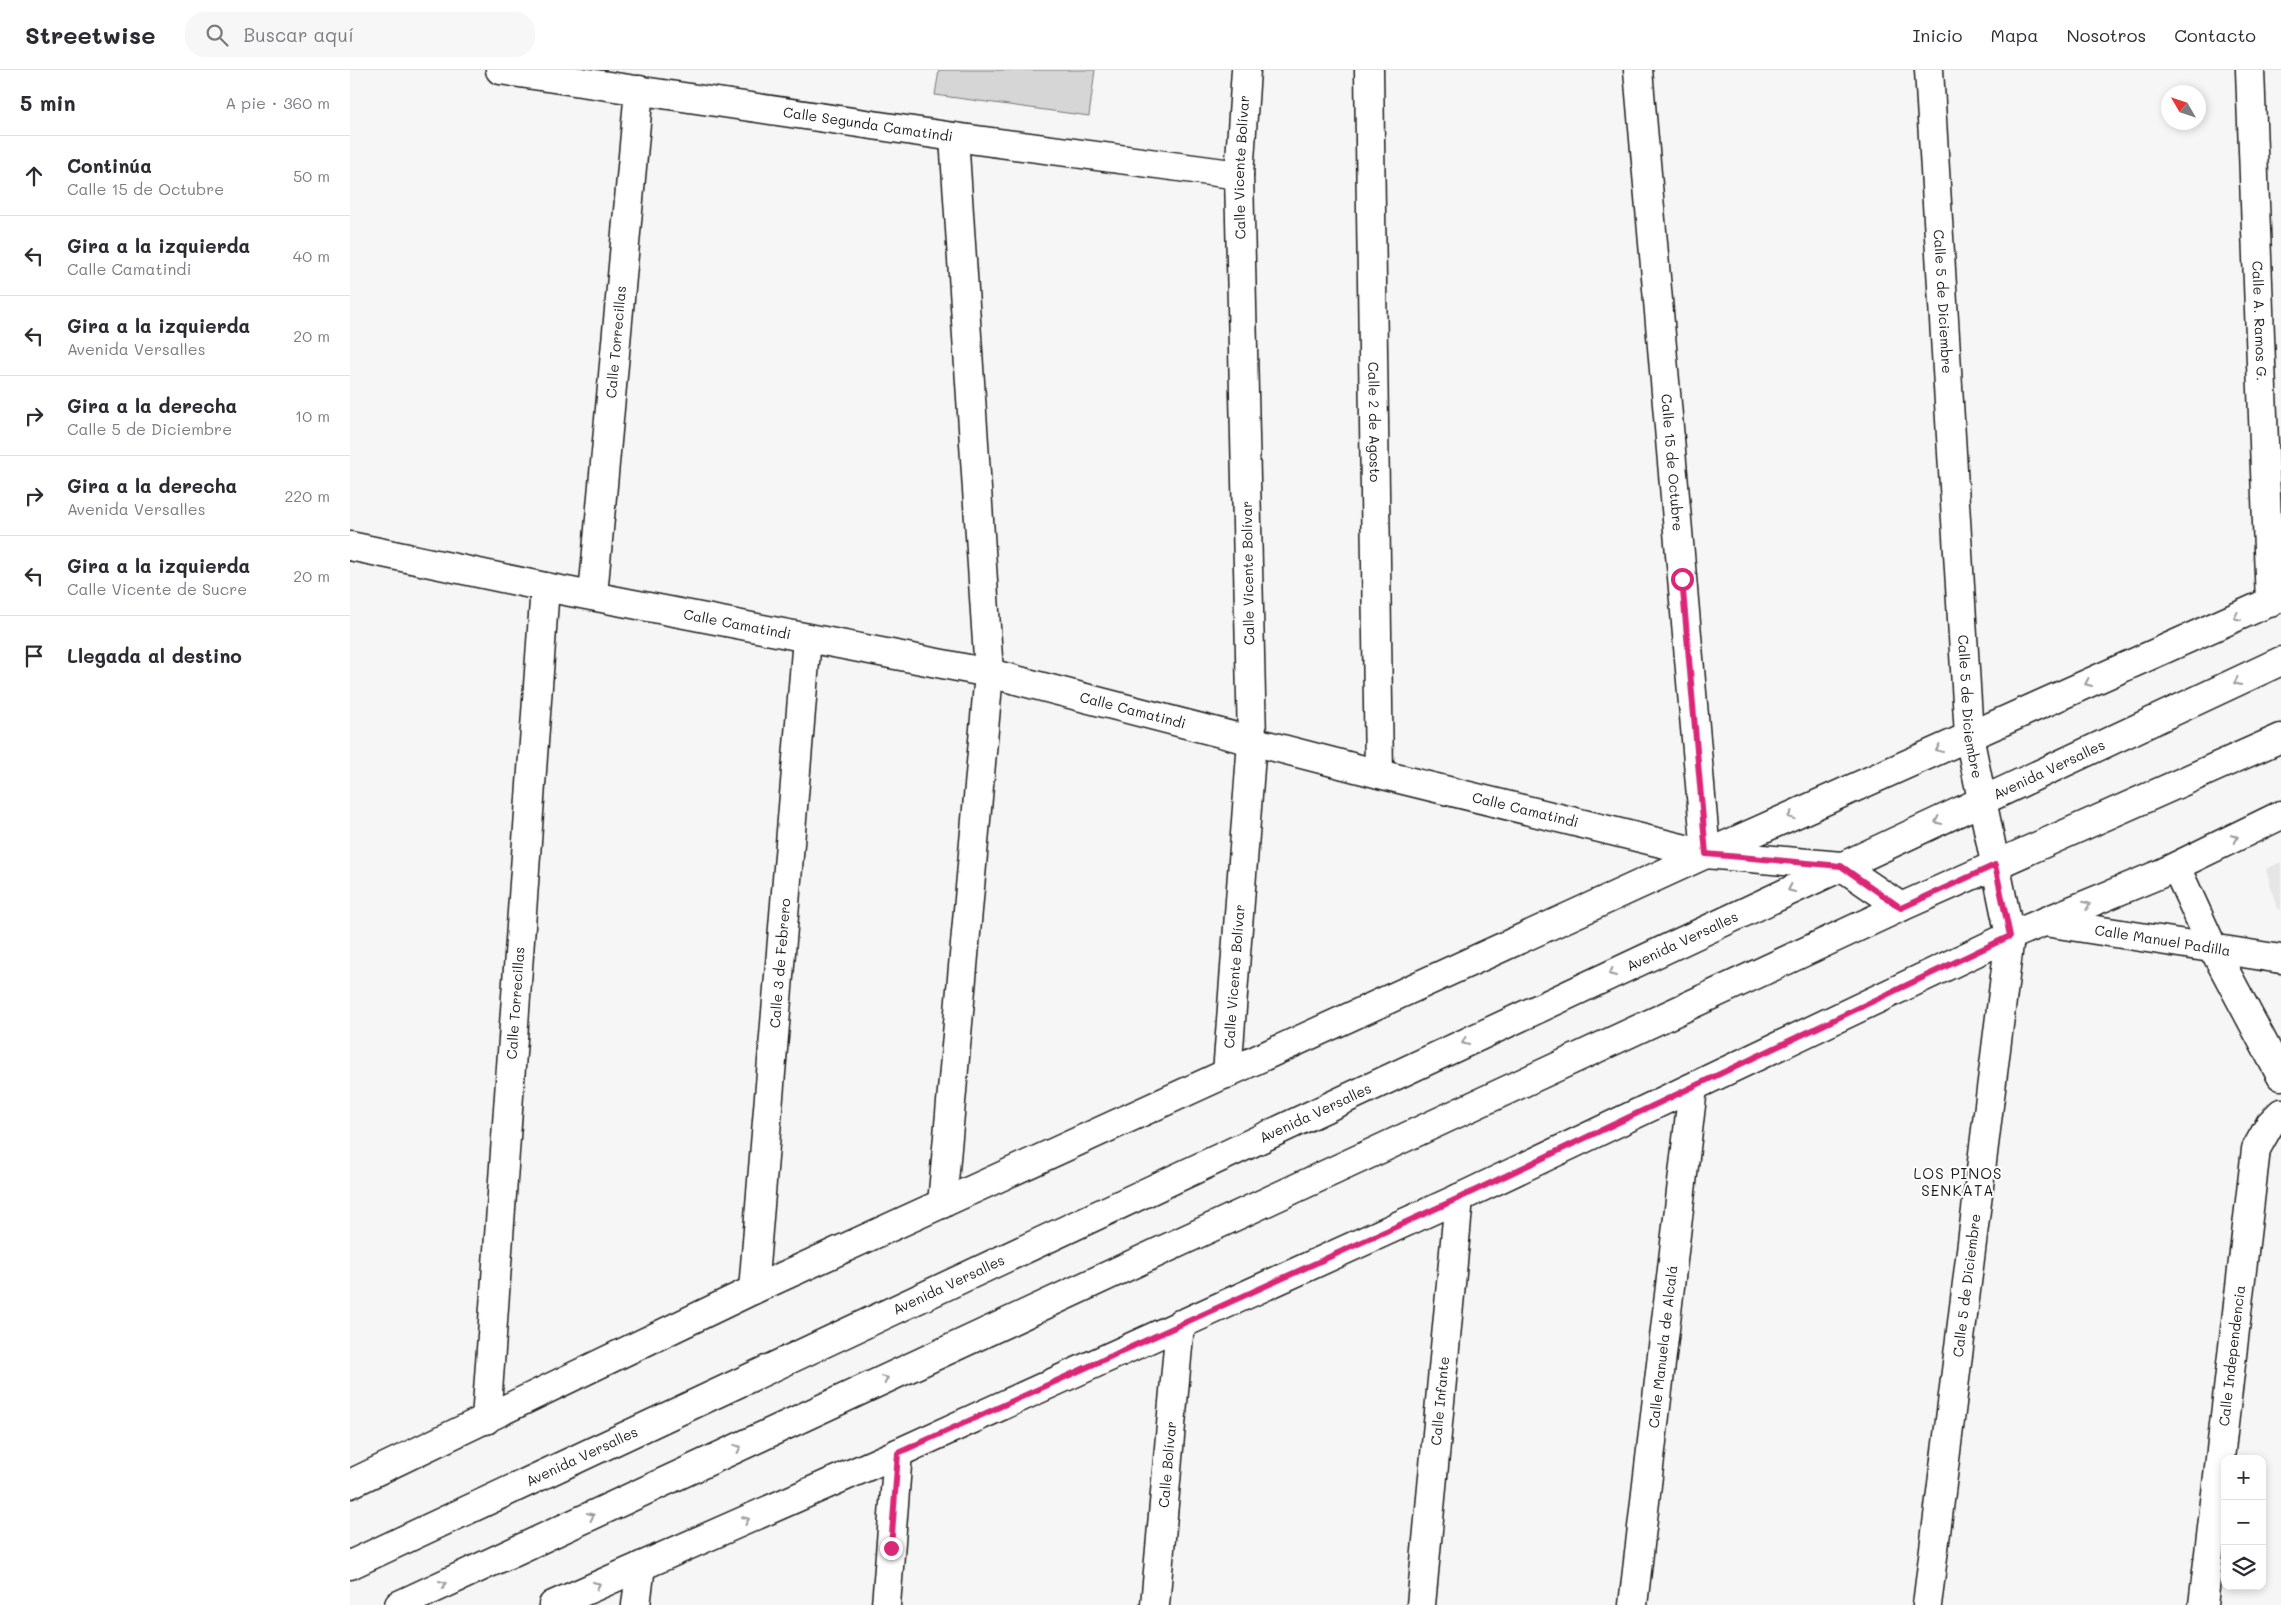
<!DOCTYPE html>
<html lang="es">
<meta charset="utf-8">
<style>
body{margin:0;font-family:Mali,sans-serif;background:#f7f7f7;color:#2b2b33}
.controls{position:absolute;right:15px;bottom:15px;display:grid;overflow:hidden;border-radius:10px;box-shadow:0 2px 8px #0003}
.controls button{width:45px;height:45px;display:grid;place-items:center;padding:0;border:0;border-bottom:1px solid #e1e1e2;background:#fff;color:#2b2b33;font:25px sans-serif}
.compass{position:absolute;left:1811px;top:15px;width:45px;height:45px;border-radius:50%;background:#fff;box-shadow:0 2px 8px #0003;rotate:309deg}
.stop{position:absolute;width:15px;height:15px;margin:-11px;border:4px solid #db2777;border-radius:50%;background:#fff}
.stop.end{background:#db2777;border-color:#fff;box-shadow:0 1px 5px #0008}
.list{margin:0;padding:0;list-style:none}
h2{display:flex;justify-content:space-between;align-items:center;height:65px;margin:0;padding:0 20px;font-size:21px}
h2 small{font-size:16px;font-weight:400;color:#7c7c81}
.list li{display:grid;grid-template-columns:32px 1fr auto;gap:15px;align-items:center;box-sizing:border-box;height:80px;padding:0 20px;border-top:1px solid #e1e1e2}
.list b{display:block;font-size:19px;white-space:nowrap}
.list p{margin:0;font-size:16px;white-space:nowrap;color:#7c7c81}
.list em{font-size:16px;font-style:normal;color:#7c7c81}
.icon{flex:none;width:28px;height:28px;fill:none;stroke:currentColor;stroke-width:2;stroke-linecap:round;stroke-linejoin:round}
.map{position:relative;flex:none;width:1931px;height:1535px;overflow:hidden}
header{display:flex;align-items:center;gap:30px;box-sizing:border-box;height:70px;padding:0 25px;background:#fff;border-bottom:1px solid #e1e1e2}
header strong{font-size:24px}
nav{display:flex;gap:28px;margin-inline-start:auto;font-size:18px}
.search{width:350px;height:45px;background:#f7f7f7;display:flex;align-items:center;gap:12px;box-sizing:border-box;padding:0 18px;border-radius:20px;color:#7c7c81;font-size:19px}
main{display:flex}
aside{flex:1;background:#fff}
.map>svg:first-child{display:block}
</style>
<header>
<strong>Streetwise</strong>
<div class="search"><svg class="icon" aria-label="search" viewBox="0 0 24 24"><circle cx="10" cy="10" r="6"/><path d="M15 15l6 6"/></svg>Buscar aquí</div>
<nav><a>Inicio</a><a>Mapa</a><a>Nosotros</a><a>Contacto</a></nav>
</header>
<main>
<aside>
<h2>5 min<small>A pie · 360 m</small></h2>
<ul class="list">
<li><svg class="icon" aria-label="ahead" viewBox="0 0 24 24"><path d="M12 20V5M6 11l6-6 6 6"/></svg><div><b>Continúa</b><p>Calle 15 de Octubre</p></div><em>50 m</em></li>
<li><svg class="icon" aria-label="left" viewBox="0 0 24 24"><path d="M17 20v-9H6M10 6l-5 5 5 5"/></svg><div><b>Gira a la izquierda</b><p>Calle Camatindi</p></div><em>40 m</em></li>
<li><svg class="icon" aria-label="left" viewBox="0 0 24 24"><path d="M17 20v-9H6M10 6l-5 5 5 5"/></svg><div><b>Gira a la izquierda</b><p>Avenida Versalles</p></div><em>20 m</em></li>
<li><svg class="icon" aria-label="right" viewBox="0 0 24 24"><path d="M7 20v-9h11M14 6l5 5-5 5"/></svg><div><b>Gira a la derecha</b><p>Calle 5 de Diciembre</p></div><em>10 m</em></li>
<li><svg class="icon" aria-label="right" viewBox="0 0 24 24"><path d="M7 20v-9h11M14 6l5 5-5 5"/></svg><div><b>Gira a la derecha</b><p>Avenida Versalles</p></div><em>220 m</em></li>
<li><svg class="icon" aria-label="left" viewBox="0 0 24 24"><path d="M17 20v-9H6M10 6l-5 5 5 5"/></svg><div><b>Gira a la izquierda</b><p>Calle Vicente de Sucre</p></div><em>20 m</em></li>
<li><svg class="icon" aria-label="arrive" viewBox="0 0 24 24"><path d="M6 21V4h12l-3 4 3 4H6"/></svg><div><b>Llegada al destino</b></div></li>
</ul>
</aside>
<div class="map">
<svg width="1931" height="1535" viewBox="0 0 1931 1535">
<rect width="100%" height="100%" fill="#f6f6f6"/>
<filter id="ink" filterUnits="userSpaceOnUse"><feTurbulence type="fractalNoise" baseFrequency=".02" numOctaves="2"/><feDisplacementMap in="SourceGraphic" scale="10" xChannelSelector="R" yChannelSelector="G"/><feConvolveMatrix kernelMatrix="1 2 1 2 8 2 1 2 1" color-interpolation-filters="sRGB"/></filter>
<g filter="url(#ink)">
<path fill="#e6e6e6" d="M1931,792V840L1927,839L1916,799Z"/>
<path fill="#d6d6d6" stroke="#797979" d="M589,0H745L739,46L585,25Z"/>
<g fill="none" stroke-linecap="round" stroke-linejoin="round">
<g stroke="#1c1c1c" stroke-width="31">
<g id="minor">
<path id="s1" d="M150,0L604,67L889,105"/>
<path id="s2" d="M1019,0L1029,704"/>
<path id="s3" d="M1288,0L1356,784"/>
<path id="s4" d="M1579,0L1619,666L1632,730"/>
<path id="s5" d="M1900,0L1920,533"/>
<path id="s6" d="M0,476L195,517L639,603L1029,704L1356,784L1491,796L1551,837"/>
<path id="s7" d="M243,525L289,20"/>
<path d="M1826,797L1863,878L1931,1006"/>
<path id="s8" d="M877,1004L902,671L889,105L896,0"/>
<path d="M592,1134L639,603L604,67"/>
<path id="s9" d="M403,1220L457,568"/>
<path id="s10" d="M136,1350L195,517"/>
<path d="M0,1414L403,1220L1356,784L1931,527"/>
<path d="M203,1535L548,1383L1109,1128L1660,866L1810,804L1931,745"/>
<path d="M286,1535L291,1496"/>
<path d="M536,1535L548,1383"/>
<path id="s11" d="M805,1535L830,1254"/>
<path id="s12" d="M1071,1535L1109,1128"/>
<path id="s13" d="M1283,1535L1343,1018"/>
<path id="s14" d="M1577,1535L1660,866"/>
<path id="s15" d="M1853,1535L1906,1079L1920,1054L1931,1043"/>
</g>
</g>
<g stroke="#1c1c1c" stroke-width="31">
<g id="tertiary">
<path d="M1632,730L1660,866"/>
<path id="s16" d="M1695,852L1931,889"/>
<path id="s17" d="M0,1495L1931,591"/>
<path d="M49,1535L1551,837L1931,668"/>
</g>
</g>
<use href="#minor" stroke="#fff" stroke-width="28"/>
<use href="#tertiary" stroke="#fff" stroke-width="28"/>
</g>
<defs><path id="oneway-chevron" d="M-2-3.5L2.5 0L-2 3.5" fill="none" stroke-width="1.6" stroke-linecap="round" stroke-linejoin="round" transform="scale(1.25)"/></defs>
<g stroke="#999">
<use href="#oneway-chevron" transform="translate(1887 547) rotate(156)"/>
<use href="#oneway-chevron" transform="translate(1887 612) rotate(155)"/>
<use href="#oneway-chevron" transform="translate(1738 613) rotate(156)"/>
<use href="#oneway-chevron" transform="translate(1589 679) rotate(156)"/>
<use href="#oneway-chevron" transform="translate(1441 746) rotate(156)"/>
<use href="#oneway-chevron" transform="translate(1588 751) rotate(155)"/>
<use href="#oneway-chevron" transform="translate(1885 768) rotate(-26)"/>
<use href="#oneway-chevron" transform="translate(1441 819) rotate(155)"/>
<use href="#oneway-chevron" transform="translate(1737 835) rotate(-22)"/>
<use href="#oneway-chevron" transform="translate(1262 903) rotate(155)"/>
<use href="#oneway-chevron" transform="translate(1115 972) rotate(155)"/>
<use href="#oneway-chevron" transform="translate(535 1309) rotate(-25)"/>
<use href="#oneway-chevron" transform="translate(388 1378) rotate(-25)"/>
<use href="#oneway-chevron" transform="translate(241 1446) rotate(-25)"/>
<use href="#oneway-chevron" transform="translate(396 1450) rotate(-24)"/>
<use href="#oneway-chevron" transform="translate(93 1514) rotate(-25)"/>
<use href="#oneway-chevron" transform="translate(247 1515) rotate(-24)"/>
</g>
</g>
<g fill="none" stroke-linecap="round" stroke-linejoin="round" filter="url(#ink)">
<path stroke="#db2777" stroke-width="6" d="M541,1478L548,1383L1109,1128L1660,866L1645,795L1551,838L1491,796L1356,784L1332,509"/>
</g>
<g text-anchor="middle" stroke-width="4" stroke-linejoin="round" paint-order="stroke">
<g font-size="14" fill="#1c1c1c" stroke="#fff">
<text dy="5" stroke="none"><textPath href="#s1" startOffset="372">Calle Segunda Camatindi</textPath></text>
<text dy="5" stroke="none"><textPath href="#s8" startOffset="908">Calle Vicente Bolívar</textPath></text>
<text dy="5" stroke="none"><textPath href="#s4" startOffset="232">Calle 5 de Diciembre</textPath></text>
<text dy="5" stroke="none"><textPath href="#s5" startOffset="251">Calle A. Ramos G.</textPath></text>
<text dy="5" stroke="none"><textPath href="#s7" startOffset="254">Calle Torrecillas</textPath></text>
<text dy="5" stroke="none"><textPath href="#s2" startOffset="352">Calle 2 de Agosto</textPath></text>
<text dy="5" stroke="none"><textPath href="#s3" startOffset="394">Calle 15 de Octubre</textPath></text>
<text transform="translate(898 503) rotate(-91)" y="5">Calle Vicente Bolívar</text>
<text dy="5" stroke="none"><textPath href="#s6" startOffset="395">Calle Camatindi</textPath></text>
<text dy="5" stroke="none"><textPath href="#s4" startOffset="638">Calle 5 de Diciembre</textPath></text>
<text dy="5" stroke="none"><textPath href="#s6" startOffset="800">Calle Camatindi</textPath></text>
<text dy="5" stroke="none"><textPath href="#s17" startOffset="1876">Avenida Versalles</textPath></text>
<text dy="5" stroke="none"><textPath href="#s6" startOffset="1205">Calle Camatindi</textPath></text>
<text dy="5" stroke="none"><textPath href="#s17" startOffset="1471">Avenida Versalles</textPath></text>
<text dy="5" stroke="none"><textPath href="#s16" startOffset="119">Calle Manuel Padilla</textPath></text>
<text dy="5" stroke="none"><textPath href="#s9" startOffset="328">Calle 3 de Febrero</textPath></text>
<text dy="5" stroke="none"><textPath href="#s8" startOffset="98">Calle Vicente Bolívar</textPath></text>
<text dy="5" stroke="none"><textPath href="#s10" startOffset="418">Calle Torrecillas</textPath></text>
<text dy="5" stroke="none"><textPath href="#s17" startOffset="1066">Avenida Versalles</textPath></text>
<text dy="5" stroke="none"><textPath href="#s17" startOffset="661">Avenida Versalles</textPath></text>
<text dy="5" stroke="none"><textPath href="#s14" startOffset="322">Calle 5 de Diciembre</textPath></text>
<text dy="5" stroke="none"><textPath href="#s13" startOffset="260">Calle Manuela de Alcalá</textPath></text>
<text dy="5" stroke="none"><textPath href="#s15" startOffset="251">Calle Independencia</textPath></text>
<text dy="5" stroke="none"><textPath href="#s12" startOffset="205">Calle Infante</textPath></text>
<text dy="5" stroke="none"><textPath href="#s17" startOffset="256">Avenida Versalles</textPath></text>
<text dy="5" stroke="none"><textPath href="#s11" startOffset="141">Calle Bolívar</textPath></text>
</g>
<g font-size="15" letter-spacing="1" fill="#1c1c1c" stroke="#fff">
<text x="1608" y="1109">LOS PINOS<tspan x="1608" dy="17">SENKATA</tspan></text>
</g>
</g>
</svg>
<div class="controls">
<button>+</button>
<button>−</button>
<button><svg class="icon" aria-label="layers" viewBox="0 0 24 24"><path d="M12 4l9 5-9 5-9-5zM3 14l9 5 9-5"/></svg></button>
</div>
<svg class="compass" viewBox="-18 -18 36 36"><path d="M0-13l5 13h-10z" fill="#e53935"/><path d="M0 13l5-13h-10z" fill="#7c7c81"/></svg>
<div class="stop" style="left:1332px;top:509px"></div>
<div class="stop end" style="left:541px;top:1478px"></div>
</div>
</main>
